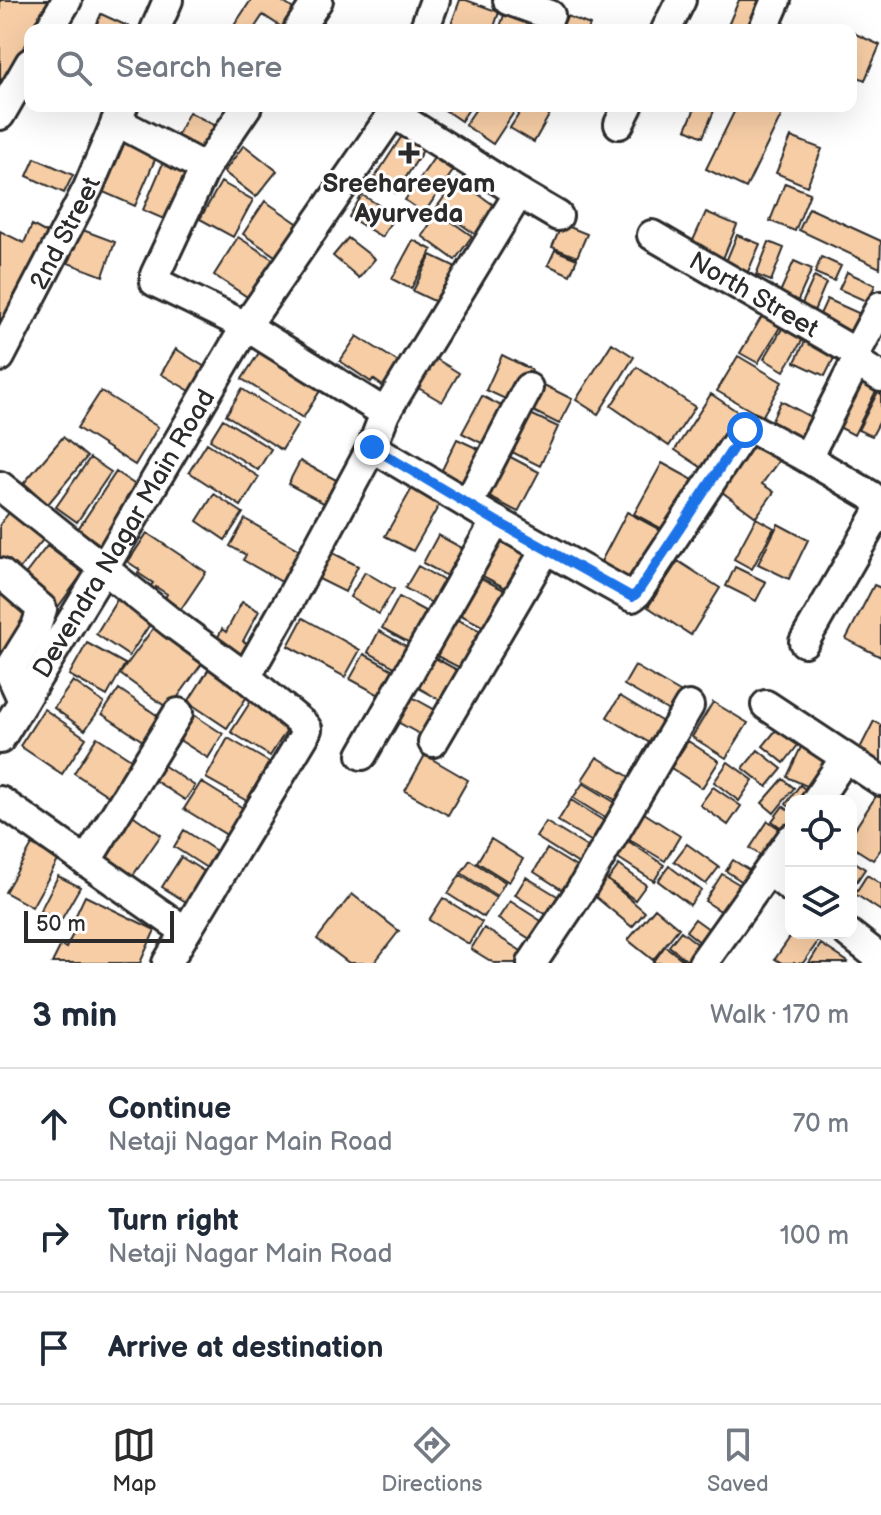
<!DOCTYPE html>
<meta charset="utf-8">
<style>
body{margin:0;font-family:"Balsamiq Sans",sans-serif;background:#f2f2f3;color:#1f2937}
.controls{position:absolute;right:24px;bottom:24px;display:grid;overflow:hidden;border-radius:16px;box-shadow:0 8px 32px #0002}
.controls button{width:72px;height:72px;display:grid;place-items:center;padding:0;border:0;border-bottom:2px solid #e0e1e3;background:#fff;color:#1f2937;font:40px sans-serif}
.scale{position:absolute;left:24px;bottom:20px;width:150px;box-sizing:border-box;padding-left:8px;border:4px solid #2b2b2b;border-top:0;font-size:22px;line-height:28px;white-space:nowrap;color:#2b2b2b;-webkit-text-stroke:6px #fff;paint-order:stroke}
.stop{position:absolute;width:24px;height:24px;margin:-18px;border:6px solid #1a73e8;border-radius:50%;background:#fff}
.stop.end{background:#1a73e8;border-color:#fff;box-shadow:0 2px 8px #0008}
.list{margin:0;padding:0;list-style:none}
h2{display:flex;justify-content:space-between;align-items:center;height:104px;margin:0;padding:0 32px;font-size:34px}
h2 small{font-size:26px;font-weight:400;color:#747a83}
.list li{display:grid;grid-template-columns:52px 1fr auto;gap:24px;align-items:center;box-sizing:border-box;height:112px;padding:0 32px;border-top:2px solid #e0e1e3}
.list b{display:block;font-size:30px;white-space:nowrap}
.list p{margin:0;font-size:26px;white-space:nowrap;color:#747a83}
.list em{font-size:26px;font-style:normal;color:#747a83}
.icon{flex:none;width:44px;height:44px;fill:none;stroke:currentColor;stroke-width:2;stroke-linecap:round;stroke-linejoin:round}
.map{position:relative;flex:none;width:881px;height:963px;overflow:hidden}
.search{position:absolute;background:#fff;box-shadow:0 8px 32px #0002;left:24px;right:24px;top:24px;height:88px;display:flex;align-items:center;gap:20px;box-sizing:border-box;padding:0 28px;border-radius:16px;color:#747a83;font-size:30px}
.sheet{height:440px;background:#fff}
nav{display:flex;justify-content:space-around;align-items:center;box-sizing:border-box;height:112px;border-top:2px solid #e0e1e3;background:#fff;font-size:22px;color:#747a83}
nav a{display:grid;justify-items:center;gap:4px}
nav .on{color:#2b2b2b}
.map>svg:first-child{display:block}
</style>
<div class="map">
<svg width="881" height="963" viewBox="0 0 881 963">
<rect width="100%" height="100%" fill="#fff"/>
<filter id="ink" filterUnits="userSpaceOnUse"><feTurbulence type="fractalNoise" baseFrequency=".0125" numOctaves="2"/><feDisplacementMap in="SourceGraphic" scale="16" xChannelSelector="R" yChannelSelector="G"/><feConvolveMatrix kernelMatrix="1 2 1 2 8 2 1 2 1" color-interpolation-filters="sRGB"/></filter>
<g filter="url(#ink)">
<path fill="#f6cda5" stroke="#2b2b2b" stroke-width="2" d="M0,0H51L34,30H30V37L0,92Z
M251,0H280L302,15L286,30L263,15L253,30H231Z
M460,0H466L499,12L493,30H449Z
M739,0H767L754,30H726Z
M505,12L547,26L546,30H499Z
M101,14L136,30H94Z
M567,16L590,25L588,30H561Z
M851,32L880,45L865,80L851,74Z
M439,106H471L461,121Z
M478,106H518L493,144L465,125Z
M524,106H546L552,110L534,142L510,128Z
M696,106H716L703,137L686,129Z
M737,106H786L746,188L706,169Z
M189,112L216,126L200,158L173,143Z
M405,131L427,144L396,193L374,179Z
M791,137L822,149L807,186L776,173Z
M122,140L157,155L135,206L101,191Z
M244,145L277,171L256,197L224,172Z
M35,158L73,175L64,193L27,176Z
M434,158L453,171L424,213L405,200Z
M163,163L193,175L173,223L143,210Z
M457,179L495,206L475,234L437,207Z
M221,182L253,200L233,237L200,219Z
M785,183L810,193L795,231L770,221Z
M362,195L395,215L382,237L349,217Z
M265,201L300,225L278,258L243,234Z
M809,208L881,241L880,268L799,230Z
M438,212L472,236L455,260L422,236Z
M706,212L737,225L722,261L690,247Z
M562,224L587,234L577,257L552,247Z
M32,225L54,237L0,336V231L24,243Z
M80,229L115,242L103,276L68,263Z
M737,235L760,244L747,274L725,264Z
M238,237L274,260L249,298L214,275Z
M348,238L375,259L359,278L333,256Z
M413,240L432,250L411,289L392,279Z
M769,242L784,248L771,281L756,275Z
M555,250L577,259L570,275L548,265Z
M431,255L456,267L438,303L413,291Z
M821,257L841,266L834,281L815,273Z
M794,261L812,269L795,307L777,299Z
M847,272L875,285L868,302L839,289Z
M814,277L826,283L814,311L801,306Z
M827,299L865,316L854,340L816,323Z
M767,308L785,319L758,363L740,353Z
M789,317L809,329L784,371L764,359Z
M809,333L839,348L825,376L795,362Z
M357,336L403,365L387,389L373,379L371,382L340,361Z
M612,343L634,357L598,414L576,400Z
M262,348L323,386L303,418L242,379Z
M176,349L205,367L190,391L161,374Z
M502,355L532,370L516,404L486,390Z
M738,356L782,382L762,417L717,391Z
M433,357L459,373L442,402L415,386Z
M637,367L695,407L669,446L611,406Z
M863,379L878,387L854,435L839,427Z
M538,382L572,399L559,424L525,407Z
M881,386V419L872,436L858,430Z
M242,389L298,424L282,450L226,415Z
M101,391L158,427L135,465L77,428Z
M711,394L744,416L707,471L675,450Z
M482,396L511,411L491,448L462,433Z
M781,401L818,421L805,447L768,428Z
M520,409L558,427L540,466L502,447Z
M223,419L271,449L258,470L210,440Z
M63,437L87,457L48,504L24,483Z
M457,439L489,454L473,487L441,472Z
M753,442L779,460L762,484L774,492L756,517L718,489Z
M207,443L259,477L241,506L189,472Z
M499,451L539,472L518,512L478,491Z
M90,458L111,472L77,522L56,507Z
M300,461L344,484L331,507L288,484Z
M662,463L693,480L666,531L634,514Z
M116,472L140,488L101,545L78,529Z
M415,483L443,498L413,551L385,536Z
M214,494L243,513L225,540L197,521Z
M12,509L46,536L12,578L0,568V524Z
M627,512L666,533L636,590L597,569Z
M756,518L774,528L752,569L734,559Z
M245,519L306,554L289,586L243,560L246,555L230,546Z
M778,524L808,540L789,579L758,564Z
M147,533L206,572L181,609L165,598L167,594L156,587L154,591L149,588L153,583L138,573L140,570L128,562Z
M438,535L473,554L458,582L423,563Z
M496,541L530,554L513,592L477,573Z
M47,546L83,573L55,611L18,584Z
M331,552L358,566L345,592L317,578Z
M678,561L720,588L691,635L648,607Z
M418,566L453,586L441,608L405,588Z
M735,567L766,582L756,601L726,586Z
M365,572L394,589L379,614L350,597Z
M477,576L508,592L488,629L457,613Z
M0,583L41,614L0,676Z
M874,585L881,588V657L846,639Z
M120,595L154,618L129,656L96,634Z
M399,597L436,617L419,648L382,628Z
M242,602L259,611L243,641L247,643L240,656L215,643L222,629L226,632Z
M303,618L360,650L345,677L288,646Z
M456,619L485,633L466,671L437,656Z
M157,623L206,658L169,709L120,674Z
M379,631L418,653L407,674L368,652Z
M87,643L125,664L107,696L69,675Z
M364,654L397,672L383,697L350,679Z
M435,658L459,671L442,701L419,688Z
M212,664L251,690L227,728L188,702Z
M635,666L685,695L674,714L624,685Z
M73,681L104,703L85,730L54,708Z
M119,689L168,723L152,747L102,714Z
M410,696L437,711L423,736L396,721Z
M620,696L666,724L653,745L607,717Z
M251,701L290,725L270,756L231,732Z
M713,702L748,723L726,758L692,737Z
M44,709L86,738L62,774L20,746Z
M188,711L223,734L208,758L173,736Z
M874,721L881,725V773L854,760Z
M777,729L798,745L784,763L763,746Z
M97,737L134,761L110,797L74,773Z
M228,738L269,762L247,801L206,778Z
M688,741L719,761L702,788L671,768Z
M801,747L825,759L811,788L787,777Z
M758,750L782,769L767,787L743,768Z
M425,755L468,780L448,815L405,791Z
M597,757L636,781L622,804L582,780Z
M728,762L753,780L739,801L714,782Z
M160,763L195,786L185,800L151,778Z
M783,779L794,788L774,813L762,803Z
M201,782L243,808L227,835L184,809Z
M583,783L619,805L610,821L573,798Z
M800,785L814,796L810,801H791V808L786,804Z
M713,787L741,806L728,825L700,805Z
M878,793L881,795V849L873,860L851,846V835Z
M571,800L612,826L599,846L558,821Z
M783,806L791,812V827L787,832L772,821Z
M644,813L680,836L665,861L628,839Z
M131,814L161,835L129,881L99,860Z
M768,821L786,833L767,860L750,848Z
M546,822L597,853L587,869L536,837Z
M184,830L221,854L210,870L174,847Z
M491,839L523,859L509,882L477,862Z
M625,839L664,865L654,881L615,856Z
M687,844L719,867L706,884L674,861Z
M32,845L59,859L32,907L5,892Z
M547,849L583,871L569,894L534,872Z
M181,857L205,872L186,902L162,887Z
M851,859L865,869L851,890Z
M470,860L505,882L497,896L461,873Z
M733,860L757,875L749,886L726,871Z
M619,865L646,885L635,900L608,880Z
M669,866L701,890L690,905L658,881Z
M722,874L747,889L730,917L705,901Z
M460,875L496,898L484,917L448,894Z
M867,875L881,884V911L855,894Z
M58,876L80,887L60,922L40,911Z
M526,877L564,900L552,918L515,895Z
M604,877L645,912L632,927L591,893Z
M352,894L399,931L374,963H349L317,939Z
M85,896L155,930L140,963H52L61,945L66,948L80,920L75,917Z
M443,898L482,922L469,944L429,920Z
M510,901L546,924L535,942L498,919Z
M655,908L679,928L653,960L628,940Z
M695,919L717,935L707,948L686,931Z
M484,928L523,952L516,963H494L471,949Z
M681,931L709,953L690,963L669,946Z
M793,933H809L819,940L803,963H782L775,959Z
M821,944L848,962L847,963H809Z
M665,946L687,963H653Z"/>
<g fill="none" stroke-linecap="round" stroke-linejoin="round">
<g stroke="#2b2b2b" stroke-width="34">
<g id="minor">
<path d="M508,0L550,15"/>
<path d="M49,30L67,0"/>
<path d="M155,30L168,0"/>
<path d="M298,30L318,0"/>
<path d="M424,30L435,0"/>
<path d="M666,30L681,0"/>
<path d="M763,30L776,0"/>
<path d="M247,106L205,168L155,275V282L246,326L385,413"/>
<path d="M393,113L519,193L558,216"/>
<path d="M0,115L30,63"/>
<path d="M116,121L205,168"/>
<path d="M619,124L628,106"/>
<path id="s1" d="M652,235L856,353"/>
<path id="s2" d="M0,357L88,188L123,106"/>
<path d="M856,362L881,377"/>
<path d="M372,447L496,521L632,597L637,593L745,430L751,428L807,458L856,362V353L881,306"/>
<path d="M0,486L172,623L246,677L304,725L307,729L304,736L167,963"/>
<path d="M468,504L528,388"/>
<path d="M0,573L42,609L36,627L13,664L11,675L23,701"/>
<path d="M804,642L877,515C879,505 877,501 870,495L807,458"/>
<path d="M246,677L288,603L372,447L385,413L519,193"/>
<path d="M766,705L881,781"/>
<path id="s3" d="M0,739L104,568L246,326L393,113L396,106"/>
<path d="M433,742L546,549"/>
<path d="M362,755L496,521"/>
<path d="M0,801L185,931"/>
<path d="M816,801L845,758"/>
<path d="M86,862L178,713"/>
<path d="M770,871L791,888"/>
<path d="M848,933L881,959"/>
<path d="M532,963L581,890L689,706"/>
<path d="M703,963L791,839"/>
</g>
</g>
<use href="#minor" stroke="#fff" stroke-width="28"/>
</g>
</g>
<g fill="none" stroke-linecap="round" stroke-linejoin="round" filter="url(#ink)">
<path stroke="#1a73e8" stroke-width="10" d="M372,447L496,521L632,597L637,593L745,430"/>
</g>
<path fill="#2b2b2b" stroke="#fff" stroke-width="3" d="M405 141h8v8h8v8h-8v8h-8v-8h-8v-8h8z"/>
<g text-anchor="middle" stroke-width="6" stroke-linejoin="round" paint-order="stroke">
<g font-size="26" font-weight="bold" fill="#2b2b2b" stroke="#fff">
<text x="409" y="192">Sreehareeyam<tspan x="409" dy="30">Ayurveda</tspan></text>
</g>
<g font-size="26" fill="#2b2b2b" stroke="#fff">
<text dy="9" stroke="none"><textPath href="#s2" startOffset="140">2nd Street</textPath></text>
<text dy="9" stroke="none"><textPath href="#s1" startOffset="118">North Street</textPath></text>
<text dy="9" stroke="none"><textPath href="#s3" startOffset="240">Devendra Nagar Main Road</textPath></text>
</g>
</g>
</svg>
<div class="controls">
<button><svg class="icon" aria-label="locate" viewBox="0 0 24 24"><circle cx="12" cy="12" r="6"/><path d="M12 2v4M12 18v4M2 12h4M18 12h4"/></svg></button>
<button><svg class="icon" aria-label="layers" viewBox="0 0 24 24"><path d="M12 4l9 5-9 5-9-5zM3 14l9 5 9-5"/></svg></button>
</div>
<div class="scale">50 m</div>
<div class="stop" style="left:745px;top:430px"></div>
<div class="stop end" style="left:372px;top:447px"></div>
<div class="search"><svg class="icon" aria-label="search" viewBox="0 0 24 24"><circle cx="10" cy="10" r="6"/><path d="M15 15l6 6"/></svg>Search here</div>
</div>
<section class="sheet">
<h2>3 min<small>Walk · 170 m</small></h2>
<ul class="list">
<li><svg class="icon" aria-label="ahead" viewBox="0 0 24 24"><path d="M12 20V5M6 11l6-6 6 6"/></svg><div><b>Continue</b><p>Netaji Nagar Main Road</p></div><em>70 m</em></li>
<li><svg class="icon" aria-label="right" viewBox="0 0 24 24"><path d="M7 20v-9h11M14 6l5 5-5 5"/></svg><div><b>Turn right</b><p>Netaji Nagar Main Road</p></div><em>100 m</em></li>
<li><svg class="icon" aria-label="arrive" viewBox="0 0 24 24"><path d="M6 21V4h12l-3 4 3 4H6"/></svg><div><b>Arrive at destination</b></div></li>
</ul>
</section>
<nav>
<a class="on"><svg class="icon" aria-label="map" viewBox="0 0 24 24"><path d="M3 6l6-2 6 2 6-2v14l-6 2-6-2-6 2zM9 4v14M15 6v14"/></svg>Map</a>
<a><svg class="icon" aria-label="directions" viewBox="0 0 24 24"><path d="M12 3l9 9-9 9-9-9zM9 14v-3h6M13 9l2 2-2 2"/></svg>Directions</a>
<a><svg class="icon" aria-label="saved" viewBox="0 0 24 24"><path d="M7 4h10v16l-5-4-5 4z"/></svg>Saved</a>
</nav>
